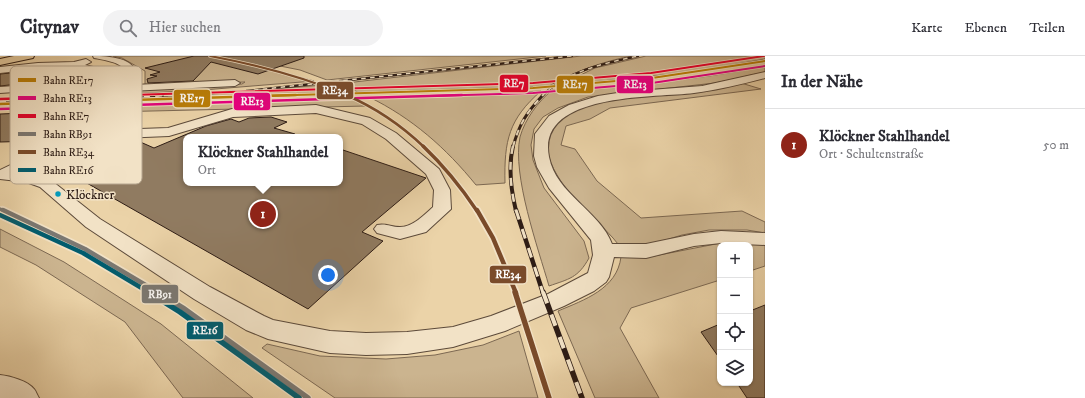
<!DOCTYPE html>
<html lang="de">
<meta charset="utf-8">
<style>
body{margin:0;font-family:"IM FELL DW Pica",serif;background:#f2f2f3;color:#2b2b33}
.controls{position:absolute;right:12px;bottom:12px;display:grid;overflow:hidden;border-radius:8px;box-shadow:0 1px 3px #0004}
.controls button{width:36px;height:36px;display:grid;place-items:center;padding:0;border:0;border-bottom:1px solid #e1e1e2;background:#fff;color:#2b2b33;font:20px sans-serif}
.you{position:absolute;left:328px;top:219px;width:14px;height:14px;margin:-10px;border:3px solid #fff;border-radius:50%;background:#1a73e8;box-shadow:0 0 0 6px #1a73e833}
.badge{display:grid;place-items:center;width:26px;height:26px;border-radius:50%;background:#8f2418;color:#fff;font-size:13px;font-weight:700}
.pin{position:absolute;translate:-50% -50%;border:2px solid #fff;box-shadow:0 1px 4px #0006}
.popup{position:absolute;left:183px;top:78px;width:160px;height:52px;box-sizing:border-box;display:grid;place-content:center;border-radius:8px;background:#fff;filter:drop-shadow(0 1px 3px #0005);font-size:13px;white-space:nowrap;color:#7c7c81}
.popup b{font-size:15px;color:#2b2b33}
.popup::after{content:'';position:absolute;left:50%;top:100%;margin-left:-8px;border:8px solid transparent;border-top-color:#fff}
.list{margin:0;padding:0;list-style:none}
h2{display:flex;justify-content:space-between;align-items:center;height:52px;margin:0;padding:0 16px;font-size:17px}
h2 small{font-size:13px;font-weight:400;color:#7c7c81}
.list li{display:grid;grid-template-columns:26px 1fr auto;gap:12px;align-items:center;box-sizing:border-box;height:72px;padding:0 16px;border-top:1px solid #e1e1e2}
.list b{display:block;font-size:15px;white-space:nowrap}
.list p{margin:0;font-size:13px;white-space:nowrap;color:#7c7c81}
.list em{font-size:13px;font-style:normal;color:#7c7c81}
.icon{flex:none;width:22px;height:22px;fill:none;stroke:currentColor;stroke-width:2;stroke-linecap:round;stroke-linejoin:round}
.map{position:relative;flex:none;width:765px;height:342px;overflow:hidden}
header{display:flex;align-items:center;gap:24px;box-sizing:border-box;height:56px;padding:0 20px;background:#fff;border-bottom:1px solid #e1e1e2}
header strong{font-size:19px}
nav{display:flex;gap:22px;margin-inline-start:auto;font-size:14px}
.search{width:280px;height:36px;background:#f2f2f3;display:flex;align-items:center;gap:10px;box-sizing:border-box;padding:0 14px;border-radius:22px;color:#7c7c81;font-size:15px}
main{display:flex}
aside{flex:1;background:#fff}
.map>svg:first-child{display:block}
</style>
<header>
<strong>Citynav</strong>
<div class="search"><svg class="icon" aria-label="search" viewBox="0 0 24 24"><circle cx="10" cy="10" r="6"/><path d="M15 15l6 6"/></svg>Hier suchen</div>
<nav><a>Karte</a><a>Ebenen</a><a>Teilen</a></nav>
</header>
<main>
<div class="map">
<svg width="765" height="342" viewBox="0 0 765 342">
<rect width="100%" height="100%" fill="#ebd3a8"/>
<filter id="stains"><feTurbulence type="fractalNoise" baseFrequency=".005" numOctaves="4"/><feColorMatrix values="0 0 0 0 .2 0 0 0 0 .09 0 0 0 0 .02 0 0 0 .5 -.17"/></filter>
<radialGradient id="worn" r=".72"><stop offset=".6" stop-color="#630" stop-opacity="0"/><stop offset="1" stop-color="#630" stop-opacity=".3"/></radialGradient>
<path fill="#cbb48f" stroke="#7c6852" d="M113,0H200L262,11L314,25L203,34L128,38L134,33L242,28L245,26L145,29V15L122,2Z
M230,0H546L327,24L300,14Z
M581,0H631C602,6 575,15 549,30L358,36L337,28Z
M646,0H765V3L693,16L560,29L595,12Z
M765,10V16L715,27L588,41L558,52L543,61L534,73L531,89L533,104L544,132L584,185L589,202C578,222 569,223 549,230C538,192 512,119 520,81C525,63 538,46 552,34C624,30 695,25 765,10Z
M741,27L761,33L610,52L590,63L566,70L561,89L575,93L597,125L641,162L742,155L765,166V177L747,174H709L682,179L659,186L639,189L618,188L613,182C592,159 558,132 549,101C546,89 548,74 558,65C579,44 635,41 663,38C689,34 715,31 741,27Z
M323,29L343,37L200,41L201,39Z
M541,35C509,63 504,84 505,127L476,129C446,92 412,62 369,41L399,42Z
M353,42L366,50L109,56L115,49Z
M0,173L64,206L161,268L253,342H183L125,266L36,209L0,191Z
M726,186L765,187V210L750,215V189H720V224L631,252L620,272L659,342H595L558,255C584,244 617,233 621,201L654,200Z
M519,275L538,342H335L262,292L267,288L320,300L386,303L435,299L483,289Z"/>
<path fill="#907b61" stroke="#2d1c15" d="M194,0H304V2L258,18L211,6L193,25L148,27L147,23L157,20L150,19L160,16L145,12Z
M42,14L19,28L0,30V18Z
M74,55L36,85L0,86V58Z
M271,61L287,66L274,72L295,78L294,81H186V127H340V93L426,122L362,176L383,185L308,253L78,122L62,114L138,85L154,92L206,70L231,63L239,66L249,62Z
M765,249V342H747L737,327H750V255Z
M720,268V303L701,276Z"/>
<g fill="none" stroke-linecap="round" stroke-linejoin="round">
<g stroke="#5c4a3a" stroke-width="2">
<path id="minor" d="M93,0C110,0 145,2 134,29L235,24L240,27L235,30L129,35L124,41L120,42L114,39C118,34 123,30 126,24C132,7 104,4 94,2Z
M86,3L91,6L85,9L97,12L99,14L78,31L74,32L0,37V31L71,26L87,15C59,8 28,14 0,17V11L38,7L74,6Z
M765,16V22C742,28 718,34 694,37C655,42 536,36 549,101C556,138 600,155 612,188H646L694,178L721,175L765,177V189L721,187L694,190L646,202L614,201L609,221L606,226L594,235L564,250L505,275L453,291L407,298L366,299L330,297L268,283L246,274L194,243L86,171L40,131L26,126L0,123V114L44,93L102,48H110L112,50L110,52L83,75L168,72L232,53L316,49L370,62L396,77L439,113L450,134L451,153L426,176L400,183L377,177L374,173L377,169C386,167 391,171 400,171C413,171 424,159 433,151L434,134L426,118L386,83L362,68L316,57L233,61L169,80L72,84L54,99L21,116L52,125L100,163L210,231L264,260L273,264L330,275L366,277L407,276L453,271L491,260L548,238L588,217L593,199L591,184L549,132L537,111L534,100L535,78L549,60L569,49L598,40L624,36L702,30Z
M0,319C10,320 28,325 34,333C36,335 37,339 39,342H0Z"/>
</g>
<g stroke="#2d1c15" stroke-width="2">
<path id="major" d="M14,0H34L33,2L0,9V3Z"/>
</g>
<use href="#minor" fill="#f2e2c6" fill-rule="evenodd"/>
<use href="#major" fill="#ebd3a8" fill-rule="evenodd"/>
<g stroke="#2d1c15" stroke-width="2.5">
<path id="rail-far4" d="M155,40L246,35L572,0
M542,40C566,15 606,7 638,0"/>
</g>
<g stroke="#2d1c15" stroke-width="3">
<path id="rail-far3" d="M0,46L173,39
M513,91C519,68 527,56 543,39"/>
</g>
<g stroke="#2d1c15" stroke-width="4">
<path id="rail-far2" d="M513,90C508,111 511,134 516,155"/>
</g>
<g stroke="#2d1c15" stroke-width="4.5">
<path id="rail-far1" d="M516,154L543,237"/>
</g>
<g stroke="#2d1c15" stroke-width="5.5">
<path id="rail" d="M543,236L582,342"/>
</g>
<use href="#rail-far4" stroke="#f2e2c6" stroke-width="1.5" stroke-dasharray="4.5" stroke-linecap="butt"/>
<use href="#rail-far3" stroke="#f2e2c6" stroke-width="2" stroke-dasharray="6" stroke-linecap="butt"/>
<use href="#rail-far2" stroke="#f2e2c6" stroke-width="2.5" stroke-dasharray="8" stroke-linecap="butt"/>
<use href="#rail-far1" stroke="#f2e2c6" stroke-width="3" stroke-dasharray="10" stroke-linecap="butt"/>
<use href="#rail" stroke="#f2e2c6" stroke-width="4" stroke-dasharray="12" stroke-linecap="butt"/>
<g stroke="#5c4a3a" stroke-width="11" stroke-linecap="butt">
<path id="minor-bridge-far1" d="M119,40L120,39"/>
</g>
<g stroke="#5c4a3a" stroke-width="14" stroke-linecap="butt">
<path id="minor-bridge" d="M106,50L120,39"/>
</g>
<use href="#minor-bridge-far1" stroke="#f2e2c6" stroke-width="10"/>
<use href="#minor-bridge" stroke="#f2e2c6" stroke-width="12"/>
<g stroke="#f2e2c6" stroke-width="3.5">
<path id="rail-1-far1" d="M262,40L533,32L652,22L765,5"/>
</g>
<g stroke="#f2e2c6" stroke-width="4.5">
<path id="rail-1" d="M0,48L296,39"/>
</g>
<g stroke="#f2e2c6" stroke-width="3.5">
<path id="rail-2-far1" d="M429,40L533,37L652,27L765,10"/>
</g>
<g stroke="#f2e2c6" stroke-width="4.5">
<path id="rail-2" d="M0,53L462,39"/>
</g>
<g stroke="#f2e2c6" stroke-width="3.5">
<path id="rail-3-far1" d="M96,40L533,27L651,17L764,0"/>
</g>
<g stroke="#f2e2c6" stroke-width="4.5">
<path id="rail-3" d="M0,43L129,39"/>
</g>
<g stroke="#f2e2c6" stroke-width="6">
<path id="rail-4-far2" d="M0,153L5,155"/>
</g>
<g stroke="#f2e2c6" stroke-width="8">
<path id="rail-4-far1" d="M3,154L85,193L159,237"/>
</g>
<g stroke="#f2e2c6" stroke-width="8">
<path id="rail-4" d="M157,236L183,252L308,342"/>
</g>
<g stroke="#f2e2c6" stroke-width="3.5">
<path id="rail-5-far4" d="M210,0C258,9 304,21 349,40"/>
</g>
<g stroke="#f2e2c6" stroke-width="4.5">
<path id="rail-5-far3" d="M346,39C374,51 402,70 424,91"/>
</g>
<g stroke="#f2e2c6" stroke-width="6">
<path id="rail-5-far2" d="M423,90C444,110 461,131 477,155"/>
</g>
<g stroke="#f2e2c6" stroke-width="8">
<path id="rail-5-far1" d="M477,154L493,182L516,237"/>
</g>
<g stroke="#f2e2c6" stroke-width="8">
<path id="rail-5" d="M515,236L549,342"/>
</g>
<g stroke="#f2e2c6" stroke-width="8">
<path id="rail-6-far1" d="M0,159L83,197L150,237"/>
</g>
<g stroke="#f2e2c6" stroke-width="8">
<path id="rail-6" d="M148,236L180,256L299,342"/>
</g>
<use href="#rail-1-far1" stroke="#ba7d06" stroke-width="2"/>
<use href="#rail-1" stroke="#ba7d06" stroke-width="2.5"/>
<use href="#rail-2-far1" stroke="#e5007d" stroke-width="2"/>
<use href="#rail-2" stroke="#e5007d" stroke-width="2.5"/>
<use href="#rail-3-far1" stroke="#e4002b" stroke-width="2"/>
<use href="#rail-3" stroke="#e4002b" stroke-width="2.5"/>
<use href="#rail-4-far2" stroke="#7b7872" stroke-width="3.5"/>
<use href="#rail-4-far1" stroke="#7b7872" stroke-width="4.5"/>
<use href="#rail-4" stroke="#7b7872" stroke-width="5.5"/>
<use href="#rail-5-far4" stroke="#7a4b2a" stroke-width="2"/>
<use href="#rail-5-far3" stroke="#7a4b2a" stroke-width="2.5"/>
<use href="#rail-5-far2" stroke="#7a4b2a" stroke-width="3.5"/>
<use href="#rail-5-far1" stroke="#7a4b2a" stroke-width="4.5"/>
<use href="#rail-5" stroke="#7a4b2a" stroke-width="5.5"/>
<use href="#rail-6-far1" stroke="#005c6e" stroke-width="4.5"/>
<use href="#rail-6" stroke="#005c6e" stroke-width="5.5"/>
</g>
<circle fill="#049bbc" stroke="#f2e2c6" stroke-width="1.5" cx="58" cy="138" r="3.5"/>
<g text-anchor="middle" stroke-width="3" stroke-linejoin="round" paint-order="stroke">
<g font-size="13" fill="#2d1c15" stroke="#f2e2c6" text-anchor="start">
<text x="66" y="143">Klöckner</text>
</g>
</g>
<rect x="10" y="10" width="132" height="118" rx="6" fill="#f2e2c6" stroke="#b7a791" stroke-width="1"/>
<rect x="18" y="22" width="18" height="4" fill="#ba7d06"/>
<rect x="18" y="40" width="18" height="4" fill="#e5007d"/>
<rect x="18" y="58" width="18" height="4" fill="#e4002b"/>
<rect x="18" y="76" width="18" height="4" fill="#7b7872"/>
<rect x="18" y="94" width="18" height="4" fill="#7a4b2a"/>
<rect x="18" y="112" width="18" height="4" fill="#005c6e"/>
<g font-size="11" fill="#2d1c15">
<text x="43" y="28">Bahn RE17</text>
<text x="43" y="46">Bahn RE13</text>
<text x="43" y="64">Bahn RE7</text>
<text x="43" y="82">Bahn RB91</text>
<text x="43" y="100">Bahn RE34</text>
<text x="43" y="118">Bahn RE16</text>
</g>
<g stroke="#f2e2c6" stroke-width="1.5">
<rect x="499" y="18" width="30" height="19" rx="4" fill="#e4002b"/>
<rect x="616" y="19" width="38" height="19" rx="4" fill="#e5007d"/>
<rect x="556" y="19" width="38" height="19" rx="4" fill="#ba7d06"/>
<rect x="316" y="25" width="38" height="19" rx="4" fill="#7a4b2a"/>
<rect x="173" y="33" width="38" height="19" rx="4" fill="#ba7d06"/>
<rect x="233" y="36" width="38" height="19" rx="4" fill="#e5007d"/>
<rect x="489" y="209" width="38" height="19" rx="4" fill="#7a4b2a"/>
<rect x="141" y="228" width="38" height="20" rx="4" fill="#7b7872"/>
<rect x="186" y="265" width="38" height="19" rx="4" fill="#005c6e"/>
</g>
<g font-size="11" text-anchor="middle" font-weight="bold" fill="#fff">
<text x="514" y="31">RE7</text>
<text x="635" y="32">RE13</text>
<text x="575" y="32">RE17</text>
<text x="335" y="38">RE34</text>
<text x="192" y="46">RE17</text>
<text x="252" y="49">RE13</text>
<text x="508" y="222">RE34</text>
<text x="160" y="242">RB91</text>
<text x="205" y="278">RE16</text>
</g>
<rect width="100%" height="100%" filter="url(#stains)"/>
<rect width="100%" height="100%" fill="url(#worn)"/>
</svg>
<div class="controls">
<button>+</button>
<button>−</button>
<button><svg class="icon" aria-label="locate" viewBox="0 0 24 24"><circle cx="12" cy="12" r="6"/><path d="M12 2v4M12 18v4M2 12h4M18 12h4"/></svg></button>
<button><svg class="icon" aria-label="layers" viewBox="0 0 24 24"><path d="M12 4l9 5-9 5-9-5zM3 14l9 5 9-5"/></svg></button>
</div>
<div class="you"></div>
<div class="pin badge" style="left:263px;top:158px">1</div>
<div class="popup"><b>Klöckner Stahlhandel</b>Ort</div>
</div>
<aside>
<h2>In der Nähe<small></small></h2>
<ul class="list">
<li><span class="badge">1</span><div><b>Klöckner Stahlhandel</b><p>Ort · Schultenstraße</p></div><em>50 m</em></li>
</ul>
</aside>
</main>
